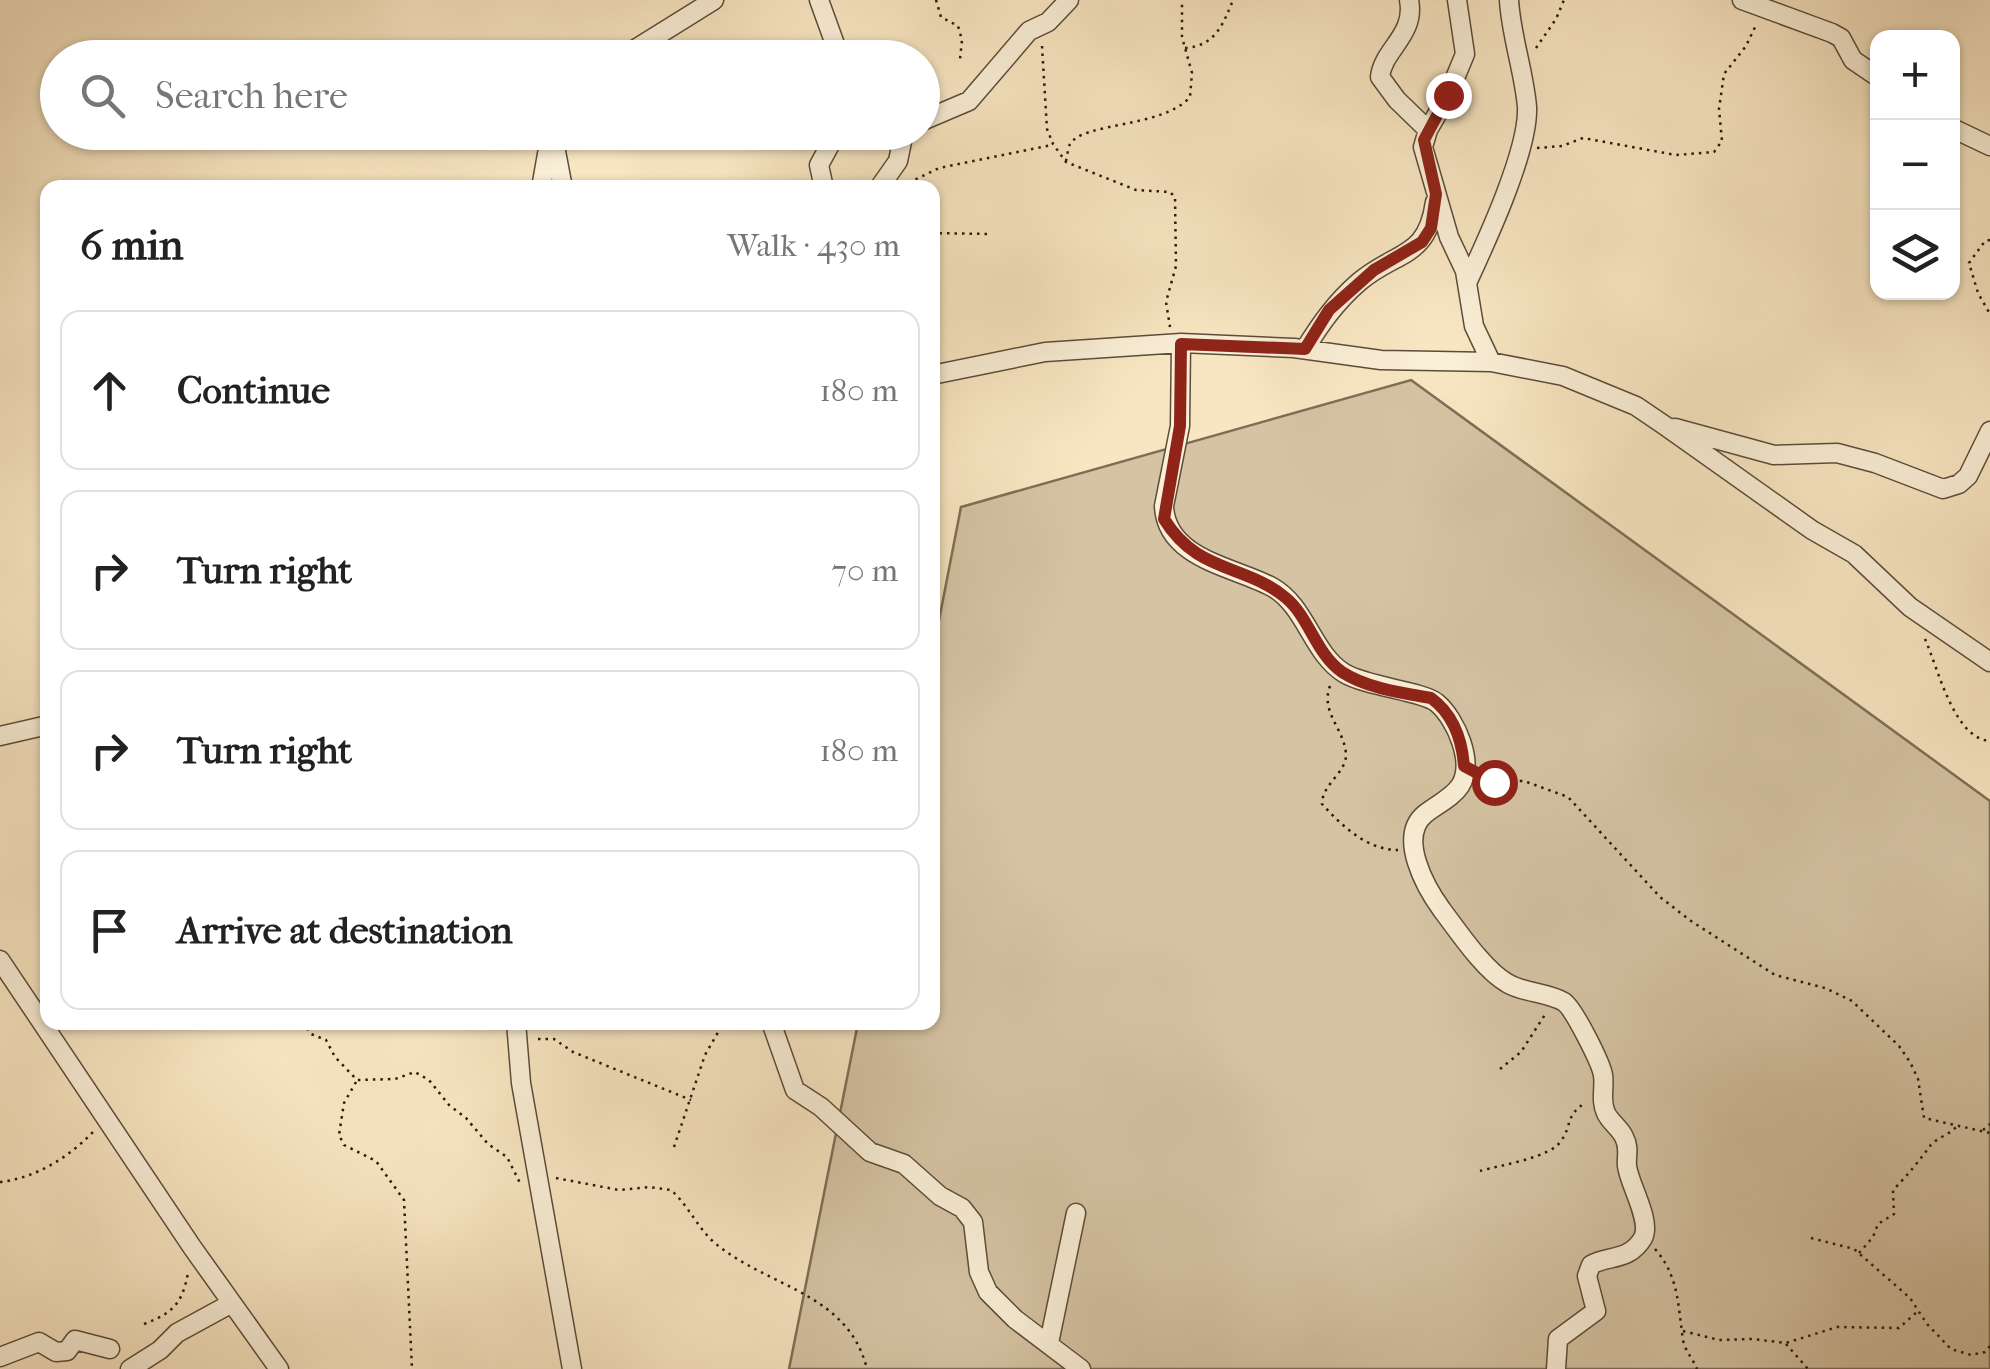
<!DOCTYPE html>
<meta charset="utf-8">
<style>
body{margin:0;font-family:"IM FELL French Canon",serif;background:#f6f6f6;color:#222}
.controls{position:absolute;right:30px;top:30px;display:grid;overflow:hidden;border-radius:20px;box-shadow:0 2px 8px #0004}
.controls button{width:90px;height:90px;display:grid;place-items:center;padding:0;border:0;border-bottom:2px solid #e0e0e0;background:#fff;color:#222;font:50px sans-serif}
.stop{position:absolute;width:30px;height:30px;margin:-22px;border:8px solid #8f2418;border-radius:50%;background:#fff}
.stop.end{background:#8f2418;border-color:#fff;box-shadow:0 2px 10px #0008}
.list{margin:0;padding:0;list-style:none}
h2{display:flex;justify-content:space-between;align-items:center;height:130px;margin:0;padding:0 40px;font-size:42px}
h2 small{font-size:32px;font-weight:400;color:#767676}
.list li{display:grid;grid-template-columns:65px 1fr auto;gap:30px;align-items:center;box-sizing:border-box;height:160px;margin:0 20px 20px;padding:0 20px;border:2px solid #e0e0e0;border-radius:20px}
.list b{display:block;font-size:38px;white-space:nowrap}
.list em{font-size:32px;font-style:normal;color:#767676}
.icon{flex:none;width:55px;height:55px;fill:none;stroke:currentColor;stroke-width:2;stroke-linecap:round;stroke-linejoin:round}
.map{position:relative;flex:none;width:1990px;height:1369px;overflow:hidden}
.search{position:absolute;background:#fff;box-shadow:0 2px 8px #0004;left:40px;top:40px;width:900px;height:110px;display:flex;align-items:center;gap:25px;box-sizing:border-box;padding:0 35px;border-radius:55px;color:#767676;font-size:38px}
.panel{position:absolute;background:#fff;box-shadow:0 2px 8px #0004;left:40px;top:180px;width:900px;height:850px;border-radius:20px}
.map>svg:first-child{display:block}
</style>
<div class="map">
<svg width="1990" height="1369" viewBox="0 0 1990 1369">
<rect width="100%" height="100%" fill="#f8e6c2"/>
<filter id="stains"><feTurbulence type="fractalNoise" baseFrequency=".002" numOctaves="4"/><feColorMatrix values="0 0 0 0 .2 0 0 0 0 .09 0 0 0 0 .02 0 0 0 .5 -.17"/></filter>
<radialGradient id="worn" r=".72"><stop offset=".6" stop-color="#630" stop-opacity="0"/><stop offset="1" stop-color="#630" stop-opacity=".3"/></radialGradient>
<path fill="#d5c3a3" stroke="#7e6e57" stroke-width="2.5" d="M1411,380L1990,801V1369H789L858,1023L932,1022L933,651L961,507Z"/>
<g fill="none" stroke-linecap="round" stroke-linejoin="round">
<g stroke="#5c4c39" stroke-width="21">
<path id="minor" d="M819,0L840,58
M1409,0C1416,35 1383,49 1380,77L1397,100L1428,130
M1457,0L1465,54L1448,95L1428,130L1423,147L1449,237L1465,271L1474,326L1491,362
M1742,0L1832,33L1841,38L1853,60L1878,77
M621,58L714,0
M922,121L969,101L1029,31L1048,22L1069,0
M1952,128L1990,146
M554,141L563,188
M541,188L547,154L557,132
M824,188L819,165L837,132
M879,188L898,161L904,132
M1467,283C1486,242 1529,150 1527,107C1524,71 1511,36 1509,0
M1181,343L1180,426L1164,506C1166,559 1235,567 1272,587C1306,606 1312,653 1344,673C1367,687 1423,691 1437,703C1456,719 1475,763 1460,786C1452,798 1436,805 1425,814C1397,837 1426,888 1442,910C1458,931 1484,970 1507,983C1523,993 1547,992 1564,1002C1574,1009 1601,1063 1603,1075C1605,1087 1600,1101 1606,1113C1610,1122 1620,1128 1624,1137C1630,1148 1626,1155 1627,1166C1629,1184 1652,1221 1643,1238C1629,1262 1607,1255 1591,1265L1587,1276L1596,1311L1558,1339L1556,1369
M1305,349C1321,323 1336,302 1359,282C1397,250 1427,259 1435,202
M932,375L1045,352L1181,343L1294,348L1381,360L1491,362L1563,376L1636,406L1664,425L1812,530L1854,554L1910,607L1990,662
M1675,428L1774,455L1837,453L1875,463L1943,489L1959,484L1968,476L1990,431
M0,736L48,725
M0,960L192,1247L279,1369
M516,1022L521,1083L572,1369
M771,1022L795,1090L821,1107L870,1152L904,1164L940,1196L962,1208L973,1222L979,1272L988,1292L1015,1319L1081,1369
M1049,1343L1076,1213
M0,1357L39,1342L56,1352L67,1351L75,1340L110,1349
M130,1369L160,1350L177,1333L232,1303"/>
</g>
<path stroke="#28180b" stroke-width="2.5" stroke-dasharray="2.5 5" stroke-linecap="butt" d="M936,0L941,17L958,26L962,40L960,59
M1042,46L1047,129L1053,144L1066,162L1136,190L1170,192L1175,197L1176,266L1166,302L1170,327
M1185,48C1215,46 1223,25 1233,0
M1536,48L1556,19L1564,0
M1537,148L1562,146L1583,138L1676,155L1714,152L1722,141L1719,109L1724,74L1746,46L1756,25
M1066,161C1067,157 1068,148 1070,144C1083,122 1163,128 1190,97L1192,73L1182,37V0
M902,186L939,168L1052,145
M932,233L991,234
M1990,240L1985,241L1969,263L1978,293L1990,314
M1925,639C1938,668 1954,739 1990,741
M1330,686C1320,713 1345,729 1346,755C1346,773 1322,784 1322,804C1342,826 1367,850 1398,850
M1483,777L1494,781H1524L1568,797L1660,897L1691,921L1775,975L1825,988L1852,1001L1899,1046L1910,1062L1918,1079L1924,1118L1990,1133
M303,1022L311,1034L326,1040L335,1057L357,1080L395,1079L415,1072L429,1080L449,1105L466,1118L488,1144L507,1157L520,1183
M538,1039H554L573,1052L691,1100
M1500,1069L1521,1052L1546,1013
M356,1082L344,1103L339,1135L344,1145L376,1161L404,1200L412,1369
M1983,1130L1990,1124
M674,1147L705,1055L724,1022
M1480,1171C1500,1165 1550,1158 1561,1141C1573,1124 1564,1117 1586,1102
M556,1178L619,1190L649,1187L671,1190C689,1206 698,1229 716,1244C770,1288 848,1293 867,1369
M0,1182C36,1178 69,1157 93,1132
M1811,1238L1854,1249L1910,1298L1927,1324L1951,1349L1971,1355L1985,1352L1990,1346
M1655,1249C1679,1276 1678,1306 1683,1340C1685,1351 1693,1359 1697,1369
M1859,1253L1873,1237L1878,1224L1894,1214L1893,1190C1907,1176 1919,1161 1930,1146C1936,1138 1949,1135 1956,1127
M144,1324C173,1313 182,1304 188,1273
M1683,1331L1719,1340L1753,1339L1786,1343L1837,1327L1899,1328L1918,1311
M1786,1344L1808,1369"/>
<use href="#minor" stroke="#faefd7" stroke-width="18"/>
</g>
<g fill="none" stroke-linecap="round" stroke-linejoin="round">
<path stroke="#8f2418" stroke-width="12" d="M1448,95L1424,140L1436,194L1431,228L1422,242L1374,270L1329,310L1305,349L1181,344L1180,426L1164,519C1198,574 1244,563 1286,598C1309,617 1316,654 1342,672C1366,688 1402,693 1431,698C1453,714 1462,740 1464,766L1494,782"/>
</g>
<rect width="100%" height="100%" filter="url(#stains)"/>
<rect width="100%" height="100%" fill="url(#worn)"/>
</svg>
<div class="controls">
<button>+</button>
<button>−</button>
<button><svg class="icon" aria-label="layers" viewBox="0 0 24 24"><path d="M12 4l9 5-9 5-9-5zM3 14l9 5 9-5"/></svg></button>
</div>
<div class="stop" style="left:1494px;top:782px"></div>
<div class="stop end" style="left:1448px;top:95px"></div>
<div class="search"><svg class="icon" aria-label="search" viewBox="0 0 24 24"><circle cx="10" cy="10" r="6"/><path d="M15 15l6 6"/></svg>Search here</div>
<section class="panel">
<h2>6 min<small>Walk · 430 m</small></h2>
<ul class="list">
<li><svg class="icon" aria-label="ahead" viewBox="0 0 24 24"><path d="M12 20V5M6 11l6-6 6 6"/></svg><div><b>Continue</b></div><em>180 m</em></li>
<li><svg class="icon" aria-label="right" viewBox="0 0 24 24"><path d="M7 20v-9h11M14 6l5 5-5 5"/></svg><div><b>Turn right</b></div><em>70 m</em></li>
<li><svg class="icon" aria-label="right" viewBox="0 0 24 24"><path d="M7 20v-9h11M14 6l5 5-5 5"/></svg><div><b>Turn right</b></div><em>180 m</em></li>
<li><svg class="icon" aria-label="arrive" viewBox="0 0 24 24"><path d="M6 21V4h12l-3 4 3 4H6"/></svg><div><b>Arrive at destination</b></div></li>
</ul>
</section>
</div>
